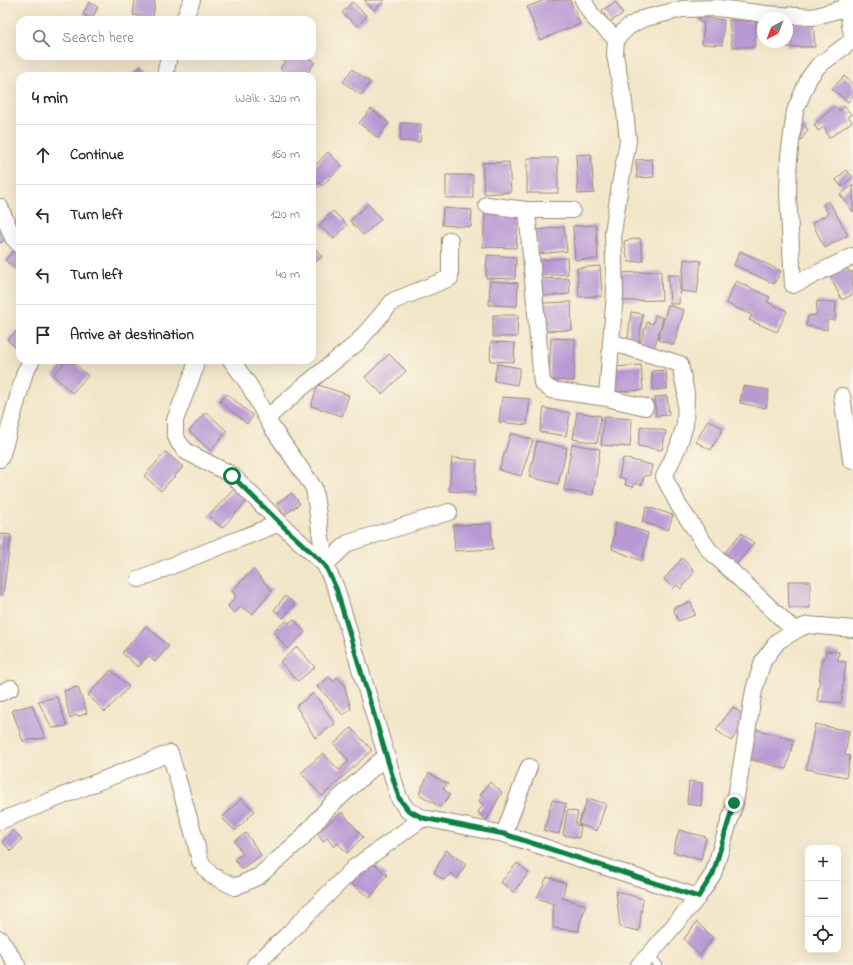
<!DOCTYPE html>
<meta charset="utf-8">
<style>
body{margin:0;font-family:"Indie Flower",sans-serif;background:#f7f7f7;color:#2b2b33}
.controls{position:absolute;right:12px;bottom:12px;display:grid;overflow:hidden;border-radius:8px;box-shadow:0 4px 16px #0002}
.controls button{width:36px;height:36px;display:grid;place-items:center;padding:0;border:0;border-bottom:1px solid #e1e1e2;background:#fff;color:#2b2b33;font:20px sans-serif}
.compass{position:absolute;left:757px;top:12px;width:36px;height:36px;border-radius:50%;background:#fff;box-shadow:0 4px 16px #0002;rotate:222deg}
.stop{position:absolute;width:12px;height:12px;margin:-9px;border:3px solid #0b8043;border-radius:50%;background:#fff}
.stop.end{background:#0b8043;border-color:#fff;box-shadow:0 1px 4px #0008}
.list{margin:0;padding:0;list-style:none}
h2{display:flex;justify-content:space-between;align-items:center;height:52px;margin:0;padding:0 16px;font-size:17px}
h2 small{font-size:13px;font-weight:400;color:#7c7c81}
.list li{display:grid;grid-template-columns:26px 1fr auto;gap:12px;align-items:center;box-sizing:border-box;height:60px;padding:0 16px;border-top:1px solid #e1e1e2}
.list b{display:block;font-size:15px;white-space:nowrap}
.list em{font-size:13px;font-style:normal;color:#7c7c81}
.icon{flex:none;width:22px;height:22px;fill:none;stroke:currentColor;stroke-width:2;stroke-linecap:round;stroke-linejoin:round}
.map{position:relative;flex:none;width:853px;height:965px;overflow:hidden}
.search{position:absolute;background:#fff;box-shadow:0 4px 16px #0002;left:16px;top:16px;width:300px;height:44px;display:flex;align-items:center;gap:10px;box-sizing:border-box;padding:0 14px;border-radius:12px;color:#7c7c81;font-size:15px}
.panel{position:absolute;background:#fff;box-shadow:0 4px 16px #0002;left:16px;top:72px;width:300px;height:292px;border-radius:12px}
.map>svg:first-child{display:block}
</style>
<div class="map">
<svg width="853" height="965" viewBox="0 0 853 965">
<rect width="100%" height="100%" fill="#fcf5e5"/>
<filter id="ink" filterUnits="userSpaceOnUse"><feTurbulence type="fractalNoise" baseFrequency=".025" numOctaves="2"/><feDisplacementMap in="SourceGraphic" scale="8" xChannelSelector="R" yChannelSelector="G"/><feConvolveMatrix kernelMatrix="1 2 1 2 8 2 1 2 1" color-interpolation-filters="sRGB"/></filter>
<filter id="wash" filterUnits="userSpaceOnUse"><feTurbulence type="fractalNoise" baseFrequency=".012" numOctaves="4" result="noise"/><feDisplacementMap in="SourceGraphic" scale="16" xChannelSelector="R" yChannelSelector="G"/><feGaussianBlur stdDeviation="0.9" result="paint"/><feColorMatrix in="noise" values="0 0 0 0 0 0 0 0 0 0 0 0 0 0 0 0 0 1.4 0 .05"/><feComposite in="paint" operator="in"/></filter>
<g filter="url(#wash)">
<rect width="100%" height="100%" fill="#f2e6c9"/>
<g id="blocks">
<path fill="#b899d4" d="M135,0H155L153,18L133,15Z
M364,0H385L374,10Z
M545,0H570L580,24L540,40L527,7Z
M89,2L98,7L92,19L83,14Z
M352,2L367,16L357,26L342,13Z
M616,2L623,14L609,22L602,10Z
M699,17L724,20L722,45L702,44L704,23L699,22Z
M729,20L756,22L755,47H732Z
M787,22L813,24L815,47H787L786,42H787Z
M289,56H305L315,62L305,76H290L280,69Z
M141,66L150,76H131Z
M352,69L370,82L361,95L343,82Z
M844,76L853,84V96L848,102L832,89Z
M835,106L840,111L844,106L852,115L848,116L852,122L829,138L824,127L818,131L814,124Z
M371,109L389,123L378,138L359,123Z
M401,123L421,124L420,142L400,141Z
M802,124L808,129L801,140L794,135Z
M328,152L342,166L322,186L312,176V169Z
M591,154L594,193L578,194L576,155Z
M527,158H558V193H527Z
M652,159L654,177L637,178L636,160Z
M509,162L511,192L484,194L482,163Z
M846,170L853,177L842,187L836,180Z
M446,175H473V198H446Z
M853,185V212L840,194Z
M829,201L848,235L825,248L812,223L828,214L823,204Z
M368,204L381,219L363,235L350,221Z
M443,208L472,210L471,227L442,225Z
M333,211L347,225L334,239L319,225Z
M20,213V240L11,231L19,223L15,219Z
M485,213L518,215L516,248L483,247Z
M596,225L598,259L575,260L573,226Z
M0,226L10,234L1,243L0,242Z
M564,227L567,251L538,254L535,230Z
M640,238L643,261L628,262L624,241Z
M312,244L322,257L312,265Z
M18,246L20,248V265L16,270L5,260Z
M740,251L781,271L774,284L734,265Z
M487,255L516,257L515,279L486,278Z
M567,258L568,274L540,276L539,260Z
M684,259L701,261L697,293L681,291Z
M600,266L602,296L579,297L577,268Z
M847,268L850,273L853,271V294L842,300L830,277Z
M661,271L662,300L620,301L619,273Z
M668,275H680L679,304H670Z
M569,278L570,294L540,296L539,279Z
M490,281L518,283L517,306L489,305Z
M736,281L770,297L767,302L787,311L777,332L749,320L752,315L726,303Z
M817,301L836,302L835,320H827V330L806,326L808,316L816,315Z
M571,302L572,330L544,331L543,303Z
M668,305L684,310L674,345L658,340Z
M631,312L643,314L638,348L627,347Z
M493,315H518L517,337H493Z
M655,315L663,318L654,349L640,345L647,322L653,324Z
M20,328V355L15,347L7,340Z
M551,338L575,339L574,381L549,380Z
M491,342L515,343L514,362L490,361Z
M389,354L406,371L382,394L365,377Z
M67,360H71L88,376L72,393L53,375Z
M497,364L520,368L517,385L494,381Z
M641,365L643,390L616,392L614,367Z
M666,370L667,389L653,390L652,371Z
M318,385L349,395L342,416L311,406Z
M743,386L769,390L766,408L740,403Z
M227,394L253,416L247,424L220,401Z
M667,396L669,415L656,416L655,397Z
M502,397L530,399L527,425L499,422Z
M544,408L570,413L566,436L540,432Z
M206,412L227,431L211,451L189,431Z
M577,412L601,416L597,443L573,439Z
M604,417L632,419L630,447L601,445Z
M708,420L723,428L711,450L696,442Z
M641,426L666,431L662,450L638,446Z
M511,433L533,440L521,476L499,470Z
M537,441L567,448L558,484L529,477Z
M572,444L600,449L593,495L564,490Z
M166,452L183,467L161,491L144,476Z
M452,458L477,460L475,493L449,491Z
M623,458L652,465L650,475L644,476L642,485L635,483L633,487L625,485L626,479L619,477Z
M235,488L248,500L222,528L208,516Z
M292,493L300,504L284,515L277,503Z
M647,507L673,515L668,530L642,522Z
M616,522L648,533L642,561L612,549Z
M491,524L493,549L455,551L453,525Z
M741,533L754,543L734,567L722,556Z
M0,534L11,535L3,595H0Z
M682,558L695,571L681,589L677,585L673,589L664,579Z
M253,569L272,591L253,614L241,607L234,613L228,606L236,596L232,591Z
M788,581H810V608H789Z
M285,596L295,604L283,618L274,610Z
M691,602L695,615L678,621L673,608Z
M294,619L305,632L287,649L273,631L286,621L289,623Z
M146,626L169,646L155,662L148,656L138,667L122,653Z
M297,647L315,667L298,681L280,662Z
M826,651L839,652L838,661L846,662L841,703L817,701L822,658L825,659Z
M111,670L129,687L105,712L88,695Z
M329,677L334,682L337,677L344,684L351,709L343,715L325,694L317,687Z
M78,687L87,713L80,716L75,715L70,719L64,691Z
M314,693L335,724L315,738L296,706Z
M57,697L67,726L52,728L38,701Z
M32,705L45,738L23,741L12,710Z
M733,707L748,719L731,741L716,730Z
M815,724L849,731L845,755L850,756L846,777L806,769Z
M351,728L372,750L322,796L301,773L323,753L339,770L349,761L334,744Z
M755,729L794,740L786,769L746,758Z
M429,773L448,784L443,788L450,795L440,807L419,794Z
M689,781L702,783L701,806L687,804Z
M490,782L502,792L486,821L478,812L483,805L479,801L482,797L480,795Z
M588,798L606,804L597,831L578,824Z
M241,799L255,811L235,831L222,818Z
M552,800L566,804L559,834L544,831Z
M567,810L578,812L575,825L581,826L579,838L563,835Z
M342,812L363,837L347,853L338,843L334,847L327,838L323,842L317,833Z
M13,830L22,839L11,851L2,842Z
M679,830L706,837L701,860L673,852Z
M246,833L261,855L241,869L235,859L243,854L234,841Z
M446,850L466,864L458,878L451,873L444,880L434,873Z
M368,860L379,868L387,875L370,898L349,882Z
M517,863L529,873L513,892L501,882Z
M547,877L566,883L562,898L586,905L580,923L579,931L553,928V910L554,904L537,898Z
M616,891L643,899L639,931L620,927Z
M697,922L713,938L700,955L684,939L689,932Z"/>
</g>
</g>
<g filter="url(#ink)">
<use href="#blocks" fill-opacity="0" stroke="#968874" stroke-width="1"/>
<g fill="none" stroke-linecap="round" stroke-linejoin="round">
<g stroke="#968874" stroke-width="10">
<path id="lane" d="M649,955L658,965"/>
</g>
<g stroke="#968874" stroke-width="18">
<path id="street" d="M583,0L593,17L616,39
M847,0L850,25L853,39
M184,20L192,0
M853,40L818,66L809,78L795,111L789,157L788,194L793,285L853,256
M165,76L169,56
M487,205L527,210H572
M0,207L13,238L20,245
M527,210L542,383L551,390L607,398L611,342
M196,360L194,371L175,420V434L179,443L187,452L232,475L285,528L325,565L336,588L399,798L407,810L423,818L504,834L698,897
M231,360L249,385L271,426L314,488L325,565
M842,396L851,460L853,461
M607,398L645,407
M267,418L299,390L357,343L393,301L450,278V240
M0,459L2,454L25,372L32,360
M325,565L348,543L449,512
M139,579L206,552L280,523
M795,631L709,550L679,506L664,477L678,447L685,425L686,393L680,364L611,342L615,293L613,233L620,185L628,141L624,102L615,55L616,39L628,27L642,19L682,9L718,8L766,14L813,17L848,7
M0,693L11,688
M0,821L170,753L195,839L200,861L211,875L235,887L259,876L300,840L329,807L387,755
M504,834L529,767
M0,939L17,965
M255,965L286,936L355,867L423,818
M639,965L649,955L698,897L713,874L735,803L754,690L763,661L778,641L800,628L808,625L853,629"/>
</g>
<use href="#lane" stroke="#fff" stroke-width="8"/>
<use href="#street" stroke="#fff" stroke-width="16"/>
</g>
</g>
<g fill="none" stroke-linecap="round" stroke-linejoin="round" filter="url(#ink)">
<path stroke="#0b8043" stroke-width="5" d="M232,476L285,528L325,565L336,588L399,798L408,810L423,818L504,834L698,897L713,874L734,803"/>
</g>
</svg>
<div class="controls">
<button>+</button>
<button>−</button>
<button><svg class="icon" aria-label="locate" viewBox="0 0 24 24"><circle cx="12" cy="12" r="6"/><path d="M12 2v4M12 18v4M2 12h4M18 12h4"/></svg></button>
</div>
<svg class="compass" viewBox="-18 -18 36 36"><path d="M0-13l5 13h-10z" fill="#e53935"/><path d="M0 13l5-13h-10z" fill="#7c7c81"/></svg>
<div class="stop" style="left:232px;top:476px"></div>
<div class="stop end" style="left:734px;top:803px"></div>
<div class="search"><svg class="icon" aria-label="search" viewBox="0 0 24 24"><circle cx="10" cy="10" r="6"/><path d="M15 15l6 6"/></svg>Search here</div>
<section class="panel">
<h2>4 min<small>Walk · 320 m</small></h2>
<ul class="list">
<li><svg class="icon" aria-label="ahead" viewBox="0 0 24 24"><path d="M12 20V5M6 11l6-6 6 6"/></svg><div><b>Continue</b></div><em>160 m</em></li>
<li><svg class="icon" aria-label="left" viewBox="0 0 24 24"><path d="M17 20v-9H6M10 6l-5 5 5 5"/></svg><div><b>Turn left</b></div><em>120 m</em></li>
<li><svg class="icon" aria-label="left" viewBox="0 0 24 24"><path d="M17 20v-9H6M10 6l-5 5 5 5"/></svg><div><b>Turn left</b></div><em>40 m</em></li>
<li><svg class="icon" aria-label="arrive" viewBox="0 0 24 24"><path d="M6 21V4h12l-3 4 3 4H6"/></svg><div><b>Arrive at destination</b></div></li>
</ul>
</section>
</div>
